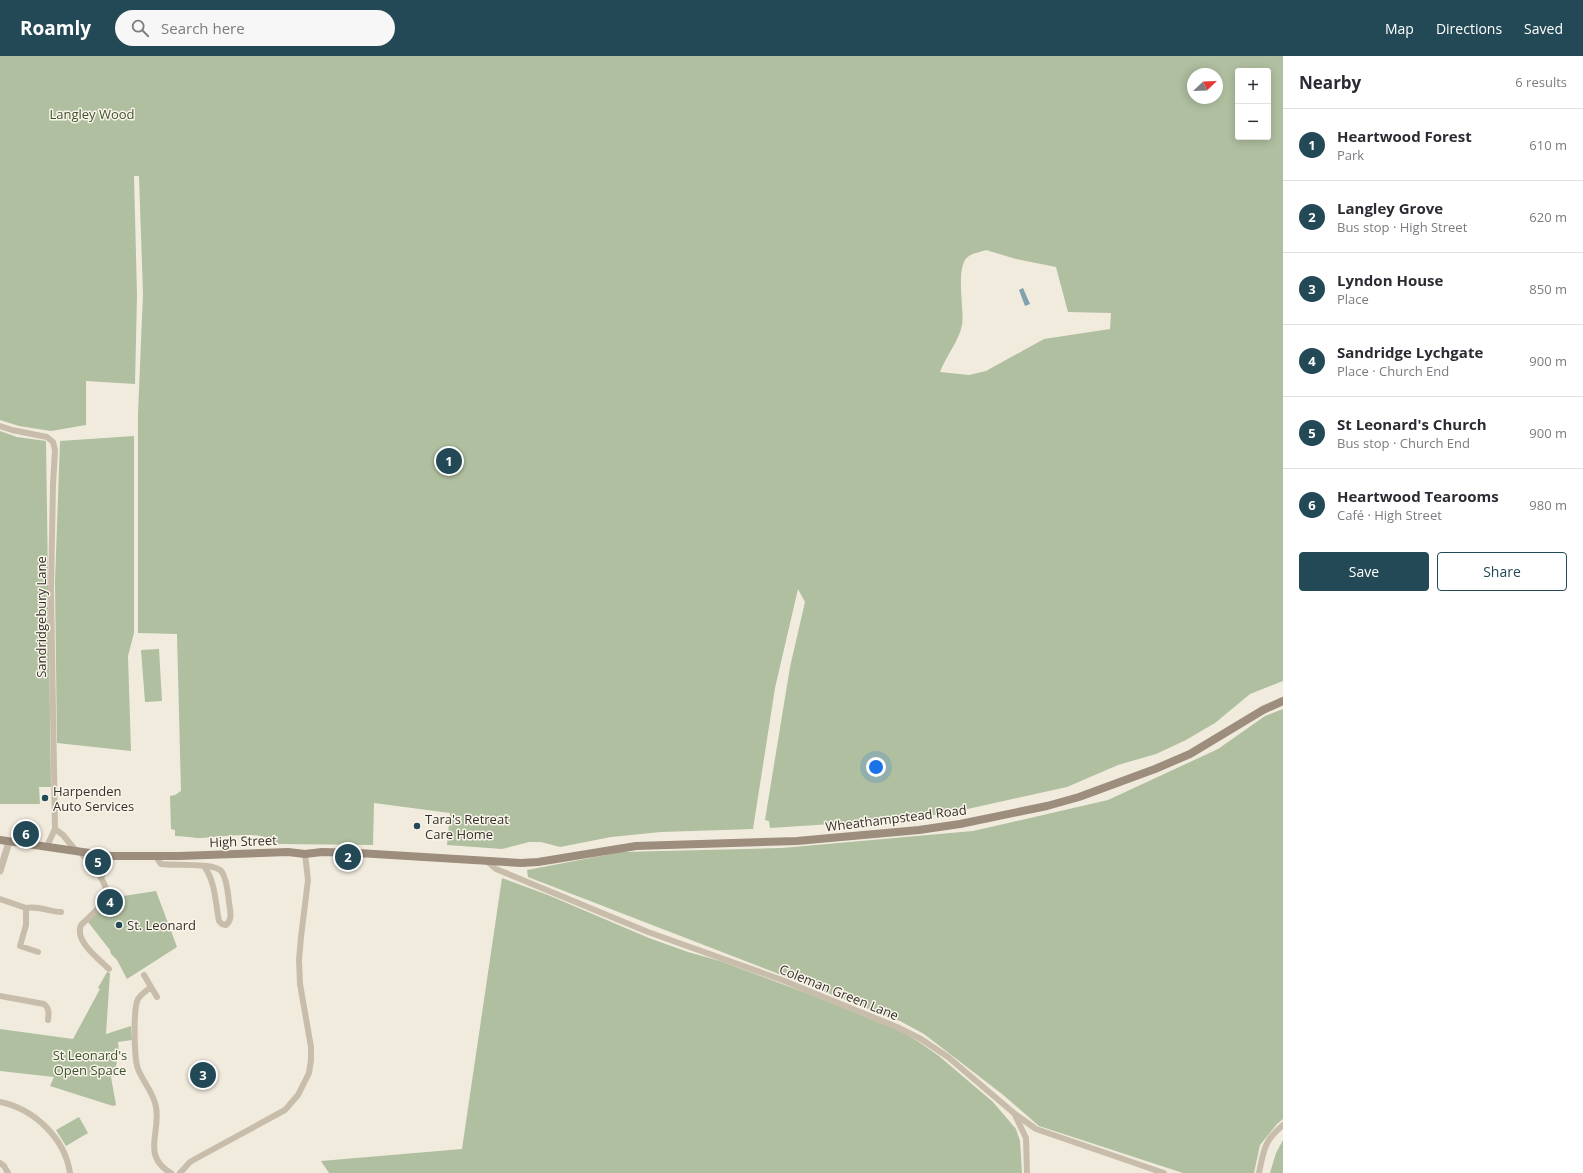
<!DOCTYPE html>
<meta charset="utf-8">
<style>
body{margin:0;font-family:"Open Sans",sans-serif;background:#f7f7f7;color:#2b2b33}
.controls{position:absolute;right:12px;top:12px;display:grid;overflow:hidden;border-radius:4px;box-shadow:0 2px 10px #0003}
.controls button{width:36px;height:36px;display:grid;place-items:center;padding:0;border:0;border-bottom:1px solid #e1e1e2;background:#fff;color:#2b2b33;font:20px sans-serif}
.compass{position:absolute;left:1187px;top:12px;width:36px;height:36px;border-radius:50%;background:#fff;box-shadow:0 2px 10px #0003;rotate:67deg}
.you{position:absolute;left:876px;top:711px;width:14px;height:14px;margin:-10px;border:3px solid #fff;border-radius:50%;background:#1a73e8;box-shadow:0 0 0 6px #1a73e833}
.badge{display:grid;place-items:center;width:26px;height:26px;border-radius:50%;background:#224955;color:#fff;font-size:13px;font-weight:700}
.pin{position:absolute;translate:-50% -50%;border:2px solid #fff;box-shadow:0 1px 4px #0006}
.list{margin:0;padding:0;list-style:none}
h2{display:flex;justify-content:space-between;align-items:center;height:52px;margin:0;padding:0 16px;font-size:17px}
h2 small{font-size:13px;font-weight:400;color:#7c7c81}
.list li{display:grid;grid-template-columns:26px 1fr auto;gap:12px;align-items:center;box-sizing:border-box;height:72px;padding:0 16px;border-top:1px solid #e1e1e2}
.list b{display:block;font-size:15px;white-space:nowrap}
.list p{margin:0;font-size:13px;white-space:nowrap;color:#7c7c81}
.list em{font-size:13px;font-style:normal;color:#7c7c81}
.actions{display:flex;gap:8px;padding:12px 16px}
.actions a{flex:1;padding:9px 0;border:1px solid #224955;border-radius:4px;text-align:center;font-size:14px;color:#224955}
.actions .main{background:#224955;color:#fff}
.icon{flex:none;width:22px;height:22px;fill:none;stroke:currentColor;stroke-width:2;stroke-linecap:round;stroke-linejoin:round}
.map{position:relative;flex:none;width:1283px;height:1117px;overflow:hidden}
header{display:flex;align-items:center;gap:24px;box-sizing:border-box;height:56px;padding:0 20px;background:#224955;color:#fff}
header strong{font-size:19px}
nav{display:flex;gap:22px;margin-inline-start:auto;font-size:14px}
.search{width:280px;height:36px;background:#f7f7f7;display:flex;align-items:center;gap:10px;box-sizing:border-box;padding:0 14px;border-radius:22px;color:#7c7c81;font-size:15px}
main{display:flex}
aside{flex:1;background:#fff}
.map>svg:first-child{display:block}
</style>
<header>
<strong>Roamly</strong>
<div class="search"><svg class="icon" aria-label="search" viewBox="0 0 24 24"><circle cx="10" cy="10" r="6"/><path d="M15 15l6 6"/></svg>Search here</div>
<nav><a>Map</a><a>Directions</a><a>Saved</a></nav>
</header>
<main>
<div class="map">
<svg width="1283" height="1117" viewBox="0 0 1283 1117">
<rect width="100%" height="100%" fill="#f1ebde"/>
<path fill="#afbf9f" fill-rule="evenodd" d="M0,0H1283V625L1250,638L1215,667L1186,684L1156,698L1118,709L1067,731L945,758L847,767L770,772L769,765L765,764L790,611L805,546L798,533L775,632L753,773L661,776L611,781L560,791L541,786H529L502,793L447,789L450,757L374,747L373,789L279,788C264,772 217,782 197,782C189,781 182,780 175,780V774L171,773L170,740L175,739L181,735L177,578L138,577V358L143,238L139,120H134L137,239L135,328L86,325V369L51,375L19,370L0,364ZM1238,15H1268V81H1238ZM1193,18H1217V42H1193ZM986,194L1016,203L1056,211L1068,256L1111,257L1110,273L1044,283L986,315L969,319L940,316C946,300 959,285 962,269C965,254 954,209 969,200C973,197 981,196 986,194Z
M0,375L17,381L46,385L51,731H39L40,748H0Z
M134,380V577L128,600L131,695L57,687L55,526L60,385Z
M159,593L162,645L145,646L141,594Z
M1283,653V1063L1277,1068L1260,1089L1254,1117H1183L1039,1070L1002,1038L924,978L900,965L528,821L527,814L622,796L782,792L973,775L1108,744L1218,693L1265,660Z
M502,822L548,839L649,882L688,896L720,905L809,938L900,975L919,986L939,1000L993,1046L1016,1073L1020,1085L1022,1117H329L321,1105L462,1093Z
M156,835L177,891L127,923L117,904L111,898L110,894L88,866L110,845L123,840Z
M107,916L110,917L106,978L131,970L132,984L118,986L119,996L114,1020L111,1021L116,1049L113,1050L50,1030L54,1021L0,1015V973L73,983L100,933L98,932Z
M79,1061L88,1077L66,1090L56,1074Z
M1283,1084V1117H1270L1276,1097Z"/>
<path fill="#7fa2ac" d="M1023,232L1030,248L1025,250L1019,234Z"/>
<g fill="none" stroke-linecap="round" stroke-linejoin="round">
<path stroke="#c8bdab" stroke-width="6" d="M0,370L12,374L47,381L53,386L55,394L53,429L51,533L55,773L47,790
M55,773L63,779L77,796
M80,796C89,806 113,830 105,844C99,853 89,861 81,869C74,885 99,903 109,913
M156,801L161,808C174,810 215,806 222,816C227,824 228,837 229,846C230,854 233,864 226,869L222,868L219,865C215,846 216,827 204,810
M488,806L496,813L648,876L782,924L897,971L921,983L948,1001L1015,1058L1036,1073L1164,1117
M101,822L110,800
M0,843L26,852V869L20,890L38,896
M26,852C38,849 49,856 61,856
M144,919L157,941
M151,931C146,935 141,938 138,943C133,953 134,1002 138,1013C143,1026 154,1037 156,1051C161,1076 141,1100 171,1117
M0,940L44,948C49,952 49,957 48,964
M0,1046C34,1053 65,1082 70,1117
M1015,1059L1026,1082L1027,1117
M0,1107L4,1110L8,1117
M180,1117L190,1106L197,1102L285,1054L298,1039L309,1017L311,1004V991L300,928L299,904L301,881L308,824L305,798
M1259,1117C1264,1093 1264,1085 1283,1069"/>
<path stroke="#c8bdab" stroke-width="7" d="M0,815L9,786"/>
<path stroke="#9c8d7c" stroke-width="8" d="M0,784L110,800H179L288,796L305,798L322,796L358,797L521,807L538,806L636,790L797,785L919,774L960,768L1047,750L1079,741L1155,713L1190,698L1263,654L1283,645"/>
</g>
<g fill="#224955" stroke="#f9f5ea" stroke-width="1.5">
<circle cx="45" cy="742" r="4"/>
<circle cx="417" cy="770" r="4"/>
<circle cx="119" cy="869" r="4"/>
</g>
<g text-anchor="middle" stroke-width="3" stroke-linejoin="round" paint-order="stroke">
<g font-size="13" fill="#40532f" stroke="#f9f5ea">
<text x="92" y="63">Langley Wood</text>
<text x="90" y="1004">St Leonard's<tspan x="90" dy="15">Open Space</tspan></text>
</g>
<g font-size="13" fill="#36302a" stroke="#f9f5ea">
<text transform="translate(41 561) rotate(-90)" y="5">Sandridgebury Lane</text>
<text transform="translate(896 762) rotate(-7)" y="5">Wheathampstead Road</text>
<text transform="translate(243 785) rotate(-2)" y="5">High Street</text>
<text transform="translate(839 936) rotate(22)" y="5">Coleman Green Lane</text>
</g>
<g font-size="13" fill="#36302a" stroke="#f9f5ea" text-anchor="start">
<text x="53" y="740">Harpenden<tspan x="53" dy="15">Auto Services</tspan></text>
<text x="425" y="768">Tara's Retreat<tspan x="425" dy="15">Care Home</tspan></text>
<text x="127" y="874">St. Leonard</text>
</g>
</g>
</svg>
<div class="controls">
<button>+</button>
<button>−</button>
</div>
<svg class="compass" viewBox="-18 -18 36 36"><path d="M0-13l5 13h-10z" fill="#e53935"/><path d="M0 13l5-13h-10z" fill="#7c7c81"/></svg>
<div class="you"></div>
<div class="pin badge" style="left:449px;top:405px">1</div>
<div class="pin badge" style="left:348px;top:801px">2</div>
<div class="pin badge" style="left:203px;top:1019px">3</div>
<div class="pin badge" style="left:110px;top:846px">4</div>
<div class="pin badge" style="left:98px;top:806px">5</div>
<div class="pin badge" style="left:26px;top:778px">6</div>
</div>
<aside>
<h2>Nearby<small>6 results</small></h2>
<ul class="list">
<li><span class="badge">1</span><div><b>Heartwood Forest</b><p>Park</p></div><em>610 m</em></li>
<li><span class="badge">2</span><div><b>Langley Grove</b><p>Bus stop · High Street</p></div><em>620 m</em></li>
<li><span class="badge">3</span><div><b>Lyndon House</b><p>Place</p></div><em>850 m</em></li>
<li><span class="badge">4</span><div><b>Sandridge Lychgate</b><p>Place · Church End</p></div><em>900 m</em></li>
<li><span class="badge">5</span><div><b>St Leonard's Church</b><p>Bus stop · Church End</p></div><em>900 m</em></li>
<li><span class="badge">6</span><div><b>Heartwood Tearooms</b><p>Café · High Street</p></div><em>980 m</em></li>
</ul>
<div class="actions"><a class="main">Save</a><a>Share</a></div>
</aside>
</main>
